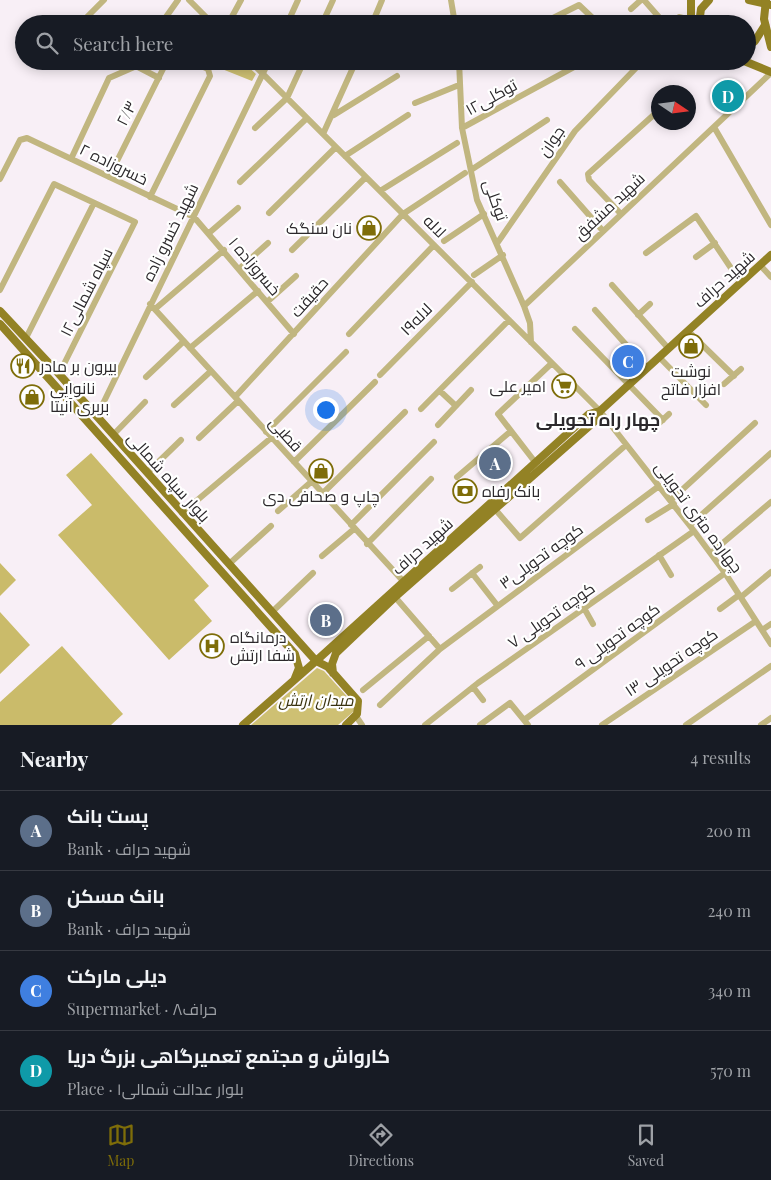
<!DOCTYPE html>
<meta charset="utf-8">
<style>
body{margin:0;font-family:"Playfair Display",Cairo,serif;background:#242831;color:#f1f3f6}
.compass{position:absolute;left:651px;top:85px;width:45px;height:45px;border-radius:50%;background:#171b24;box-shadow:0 2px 12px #0003;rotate:103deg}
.you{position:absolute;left:325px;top:409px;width:18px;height:18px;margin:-12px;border:4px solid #fff;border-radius:50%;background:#1a73e8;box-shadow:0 0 0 8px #1a73e833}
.badge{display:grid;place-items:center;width:32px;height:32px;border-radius:50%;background:#7e6d09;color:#fff;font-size:16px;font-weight:700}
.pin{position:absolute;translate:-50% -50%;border:2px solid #fff;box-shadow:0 1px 5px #0006}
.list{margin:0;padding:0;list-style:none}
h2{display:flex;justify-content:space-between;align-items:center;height:65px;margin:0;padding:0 20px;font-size:21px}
h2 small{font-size:16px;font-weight:400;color:#9ea1a6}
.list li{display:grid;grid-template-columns:32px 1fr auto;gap:15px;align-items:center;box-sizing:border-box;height:80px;padding:0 20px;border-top:1px solid #363941}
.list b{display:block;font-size:19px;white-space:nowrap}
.list p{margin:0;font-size:16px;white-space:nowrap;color:#9ea1a6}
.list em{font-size:16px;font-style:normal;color:#9ea1a6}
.icon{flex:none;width:28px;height:28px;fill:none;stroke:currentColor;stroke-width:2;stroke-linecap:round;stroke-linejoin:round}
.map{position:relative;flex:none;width:771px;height:725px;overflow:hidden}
.search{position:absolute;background:#171b24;box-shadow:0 2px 12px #0003;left:15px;right:15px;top:15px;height:55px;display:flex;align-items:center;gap:12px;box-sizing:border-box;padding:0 18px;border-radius:28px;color:#9ea1a6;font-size:19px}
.sheet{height:385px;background:#171b24}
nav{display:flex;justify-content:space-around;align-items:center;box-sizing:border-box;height:70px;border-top:1px solid #363941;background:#171b24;font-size:14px;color:#9ea1a6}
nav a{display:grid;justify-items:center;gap:2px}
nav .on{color:#7e6d09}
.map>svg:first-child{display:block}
</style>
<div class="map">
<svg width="771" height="725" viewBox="0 0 771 725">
<rect width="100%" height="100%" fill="#f8eff6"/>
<path fill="#cec073" d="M202,61H242L256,74L252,81Z
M317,668L324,671L353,703V712L338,725H251Z"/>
<path fill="#cabb6a" d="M91,453L209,586L194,600L212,621L169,660L58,535L92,505L66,475Z
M0,563L16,580L0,596Z
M0,612L30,645L0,674Z
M62,646L123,714L111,725H0V702Z"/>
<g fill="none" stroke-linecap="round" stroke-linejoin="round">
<path stroke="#c1b680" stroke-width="6" d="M189,0L213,24
M451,0L455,24
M644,0L665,24
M631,9L641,0
M80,24L104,0
M161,24L178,0
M228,24L241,0
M287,24L298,0
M322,24L333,0
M372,24L382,0
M541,24L579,5L599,24
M670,24L679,17L691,20
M250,61L600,411L694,531L725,573L771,644
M459,61L462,128L477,200L524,306L530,323L531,342
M136,66L159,78
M415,103L459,85
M334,115L397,76
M714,127L771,225
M255,128L287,98L304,61
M462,128L585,61
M323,134L356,61
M345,156L408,115
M71,159L109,78L148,61
M471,170L547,120
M109,177L167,61
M0,179L20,140L27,138L194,217L294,334
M240,182L307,118
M560,182L603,231
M380,191L457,143
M150,197L210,76L208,69L191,61
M269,213L336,147
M621,214L589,180L588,174L658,111
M209,233L238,208
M444,241L484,214
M498,242L575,131L636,68L638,65L635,61
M292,250L366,177
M646,253L696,216L741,283
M696,257L715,243
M760,265L771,277
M239,269L268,243
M474,275L503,255
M612,285L668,348
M0,290L54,184L135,222L59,374
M267,302L296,276
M150,304L403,581
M524,306L771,73
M155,309L224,250
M595,310L647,368
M638,315L650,304
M575,329L663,420
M688,331L734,376
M349,334L434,245
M26,338L94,203
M190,348L258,291
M659,357L706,405
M380,375L472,282
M146,377L184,341
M724,384L741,369
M440,391L456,406
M235,397L403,214L465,173
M174,405L211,371
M421,409L509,320
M97,416L269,61
M438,425L471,390
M656,426L669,414
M266,432L346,352
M113,435L145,402
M199,438L238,401
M294,462L375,382
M535,462L498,414L552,363
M147,473L181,440
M457,477L511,431
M322,494L405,412
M671,500L755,423
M494,508L520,538L626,445
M278,511L311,482
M182,513L271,438
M648,520L674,504
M351,525L434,442
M690,525L771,453
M367,544L431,479
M711,553L771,502
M659,555L671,575
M322,556L354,529
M229,564L271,526
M472,573L497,605
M452,589L480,567
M395,597L440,649
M741,597L771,572
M584,608L593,624
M720,609L739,595
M272,612L313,573
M762,630L771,624
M473,687L483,700
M363,690L429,636
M380,705L440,649L659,486
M356,716L362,725
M524,720L725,573
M425,725L478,683L694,531
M480,725L510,703L528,725
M602,725L756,621
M686,725L771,666
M761,725L771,718"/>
<path stroke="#938225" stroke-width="8" d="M691,0V24
M749,0L771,5
M699,24L701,9L709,0
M747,47L755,41L765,25
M744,61L771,72
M0,311L59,374L316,661L589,414L600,411L771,255
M0,324L295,654L299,668L295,678
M333,673L332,664L336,653L395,597L595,421L600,411
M243,725L316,661L328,667L358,701L357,714L346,725"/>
<path stroke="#938225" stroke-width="8" d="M766,0L764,19L771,47"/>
</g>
<defs>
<g id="shop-ring" transform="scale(1.25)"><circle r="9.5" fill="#fff" stroke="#7e6d09" stroke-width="1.5"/><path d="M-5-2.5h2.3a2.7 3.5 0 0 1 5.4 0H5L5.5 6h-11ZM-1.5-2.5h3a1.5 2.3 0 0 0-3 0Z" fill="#7e6d09"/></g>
<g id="restaurant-ring" transform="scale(1.25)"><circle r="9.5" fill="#fff" stroke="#7e6d09" stroke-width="1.5"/><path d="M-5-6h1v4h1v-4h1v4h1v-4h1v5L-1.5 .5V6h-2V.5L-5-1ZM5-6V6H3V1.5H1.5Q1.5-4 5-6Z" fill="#7e6d09"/></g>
<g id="supermarket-ring" transform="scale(1.25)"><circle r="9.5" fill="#fff" stroke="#7e6d09" stroke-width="1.5"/><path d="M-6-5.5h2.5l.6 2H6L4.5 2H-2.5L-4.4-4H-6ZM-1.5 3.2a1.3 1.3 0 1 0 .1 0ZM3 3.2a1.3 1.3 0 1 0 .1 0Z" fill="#7e6d09"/></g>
<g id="bank-ring" transform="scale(1.25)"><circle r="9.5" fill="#fff" stroke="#7e6d09" stroke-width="1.5"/><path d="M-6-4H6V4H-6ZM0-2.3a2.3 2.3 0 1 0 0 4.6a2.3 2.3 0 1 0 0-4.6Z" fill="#7e6d09"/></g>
<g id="hospital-ring" transform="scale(1.25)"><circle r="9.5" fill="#fff" stroke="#7e6d09" stroke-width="1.5"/><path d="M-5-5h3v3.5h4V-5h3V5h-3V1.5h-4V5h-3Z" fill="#7e6d09"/></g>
</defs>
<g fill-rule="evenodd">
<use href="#shop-ring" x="369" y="228"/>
<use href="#shop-ring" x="691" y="346"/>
<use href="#restaurant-ring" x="23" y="366"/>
<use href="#supermarket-ring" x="564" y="386"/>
<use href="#shop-ring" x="32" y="397"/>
<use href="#shop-ring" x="321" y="471"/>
<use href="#bank-ring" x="465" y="491"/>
<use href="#hospital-ring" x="212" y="646"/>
</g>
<g text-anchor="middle" stroke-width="4.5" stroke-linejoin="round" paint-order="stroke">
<g font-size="16" fill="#2c292c" stroke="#fff">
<text transform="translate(491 97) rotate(-29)" y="6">توکلی۱۲</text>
<text transform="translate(126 113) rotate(-63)" y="6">۲/۳</text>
<text transform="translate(551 141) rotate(-55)" y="6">جوان</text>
<text transform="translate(114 164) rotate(26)" y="6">خسروزاده ۲</text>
<text transform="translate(496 200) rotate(70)" y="6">توکلی</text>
<text transform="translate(609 206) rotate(-43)" y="6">شهید مشفق</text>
<text transform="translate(435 226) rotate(45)" y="6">لاله</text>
<text transform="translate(170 232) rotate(-64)" y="6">شهید خسرو زاده</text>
<text transform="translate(255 266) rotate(50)" y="6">خسروزاده ۱</text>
<text transform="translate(724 279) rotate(-42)" y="6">شهید حراف</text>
<text transform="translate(86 292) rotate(-63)" y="6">سپاه شمالی۱۲</text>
<text transform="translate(309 297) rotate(-48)" y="6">حقیقت</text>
<text transform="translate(416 319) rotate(-45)" y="6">لاله۱۹</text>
<text transform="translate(286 434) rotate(48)" y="6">قطبی</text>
<text transform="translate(169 477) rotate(48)" y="6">بلوار سپاه شمالی</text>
<text transform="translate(699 517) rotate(53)" y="6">چهارده متری تحویلی</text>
<text transform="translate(422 546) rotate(-42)" y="6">شهید حراف</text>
<text transform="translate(541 556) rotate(-36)" y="6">کوچه تحویلی۳</text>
<text transform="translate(551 615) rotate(-35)" y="6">کوچه تحویلی ۷</text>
<text transform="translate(617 636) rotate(-36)" y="6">کوچه تحویلی ۹</text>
<text transform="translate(671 662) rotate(-34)" y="6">کوچه تحویلی ۱۳</text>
</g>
<g font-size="16" fill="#2c292c" stroke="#fff" text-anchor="start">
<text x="352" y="234" text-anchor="end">نان سنگک</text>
<text x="40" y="372">بیرون بر مادر</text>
<text x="691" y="377" text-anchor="middle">نوشت<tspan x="691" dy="18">افزار فاتح</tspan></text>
<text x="546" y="392" text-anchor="end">امیر علی</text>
<text x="50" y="394">نانوایی<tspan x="50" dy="18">بربری آنیتا</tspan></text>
<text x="482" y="497">بانک رفاه</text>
<text x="321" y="502" text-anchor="middle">چاپ و صحافی دی</text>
<text x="230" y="643">درمانگاه<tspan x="230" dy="18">شفا ارتش</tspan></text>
</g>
<g font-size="16" font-style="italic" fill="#39320e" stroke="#fff">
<text x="316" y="706">میدان ارتش</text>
</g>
<g font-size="18" font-weight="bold" fill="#2c292c" stroke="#fff">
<text x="598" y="426">چهار راه تحویلی</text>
</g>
</g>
</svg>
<svg class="compass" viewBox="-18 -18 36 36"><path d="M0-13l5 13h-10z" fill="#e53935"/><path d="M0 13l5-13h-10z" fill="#9ea1a6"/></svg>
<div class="you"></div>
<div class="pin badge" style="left:495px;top:463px;background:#5c6f8a">A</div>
<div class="pin badge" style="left:326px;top:620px;background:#5c6f8a">B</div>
<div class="pin badge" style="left:628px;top:361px;background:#3f7fe0">C</div>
<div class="pin badge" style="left:728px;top:96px;background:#0f9aa8">D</div>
<div class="search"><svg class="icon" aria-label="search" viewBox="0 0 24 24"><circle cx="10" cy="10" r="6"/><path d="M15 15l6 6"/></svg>Search here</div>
</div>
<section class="sheet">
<h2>Nearby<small>4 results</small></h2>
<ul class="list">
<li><span class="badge" style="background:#5c6f8a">A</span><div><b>پست بانک</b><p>Bank · شهید حراف</p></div><em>200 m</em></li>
<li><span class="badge" style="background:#5c6f8a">B</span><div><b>بانک مسکن</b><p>Bank · شهید حراف</p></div><em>240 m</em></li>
<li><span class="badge" style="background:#3f7fe0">C</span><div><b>دیلی مارکت</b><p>Supermarket · حراف۸</p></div><em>340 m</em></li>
<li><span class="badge" style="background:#0f9aa8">D</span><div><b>کارواش و مجتمع تعمیرگاهی بزرگ دریا</b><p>Place · بلوار عدالت شمالی۱</p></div><em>570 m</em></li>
</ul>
</section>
<nav>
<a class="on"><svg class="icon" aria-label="map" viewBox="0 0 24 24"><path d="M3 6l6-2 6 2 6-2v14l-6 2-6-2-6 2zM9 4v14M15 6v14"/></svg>Map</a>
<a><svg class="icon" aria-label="directions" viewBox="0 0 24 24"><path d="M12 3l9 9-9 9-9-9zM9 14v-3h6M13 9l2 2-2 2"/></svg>Directions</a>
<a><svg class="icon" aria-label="saved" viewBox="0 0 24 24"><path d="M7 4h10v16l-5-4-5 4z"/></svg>Saved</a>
</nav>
